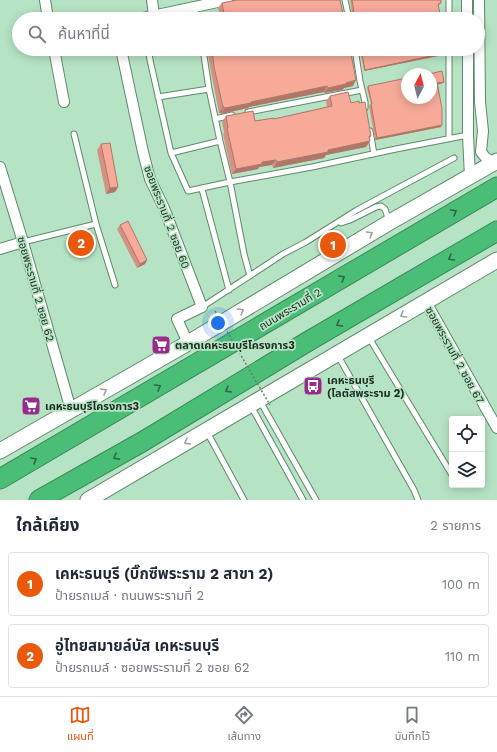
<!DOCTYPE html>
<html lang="th">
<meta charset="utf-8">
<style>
body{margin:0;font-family:"Work Sans","Noto Sans Thai",sans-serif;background:#f6f6f7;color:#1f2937}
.controls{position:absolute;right:12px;bottom:12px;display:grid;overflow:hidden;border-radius:4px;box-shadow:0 2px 10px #0003}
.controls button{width:36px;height:36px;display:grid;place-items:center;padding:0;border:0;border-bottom:1px solid #e0e1e3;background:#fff;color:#1f2937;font:20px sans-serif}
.compass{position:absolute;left:401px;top:68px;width:36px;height:36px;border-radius:50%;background:#fff;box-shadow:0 2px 10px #0003;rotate:7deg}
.you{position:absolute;left:218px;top:323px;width:14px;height:14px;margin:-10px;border:3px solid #fff;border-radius:50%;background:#1a73e8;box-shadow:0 0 0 6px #1a73e833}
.badge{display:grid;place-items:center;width:26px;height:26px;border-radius:50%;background:#ea580c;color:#fff;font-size:13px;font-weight:700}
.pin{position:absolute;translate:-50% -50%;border:2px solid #fff;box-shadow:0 1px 4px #0006}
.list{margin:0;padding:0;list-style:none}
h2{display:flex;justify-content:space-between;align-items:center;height:52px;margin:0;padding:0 16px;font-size:17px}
h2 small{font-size:13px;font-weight:400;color:#747a83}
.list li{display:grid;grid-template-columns:26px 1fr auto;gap:12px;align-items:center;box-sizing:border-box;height:64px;margin:0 8px 8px;padding:0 8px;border:1px solid #e0e1e3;border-radius:4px}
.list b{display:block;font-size:15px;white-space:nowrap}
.list p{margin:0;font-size:13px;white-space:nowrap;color:#747a83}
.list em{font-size:13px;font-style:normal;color:#747a83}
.icon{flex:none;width:22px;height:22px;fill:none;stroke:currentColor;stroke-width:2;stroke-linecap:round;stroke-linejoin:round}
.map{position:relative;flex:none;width:497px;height:500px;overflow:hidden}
.search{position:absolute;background:#fff;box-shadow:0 2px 10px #0003;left:12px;right:12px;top:12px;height:44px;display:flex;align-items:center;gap:10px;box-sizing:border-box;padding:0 14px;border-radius:22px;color:#747a83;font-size:15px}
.sheet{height:196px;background:#fff}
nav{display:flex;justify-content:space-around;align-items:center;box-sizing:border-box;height:56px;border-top:1px solid #e0e1e3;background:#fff;font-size:11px;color:#747a83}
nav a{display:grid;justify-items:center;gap:2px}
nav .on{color:#ea580c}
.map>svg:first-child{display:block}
</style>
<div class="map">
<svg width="497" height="500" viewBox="0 0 497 500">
<rect width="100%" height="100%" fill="#b6e3c3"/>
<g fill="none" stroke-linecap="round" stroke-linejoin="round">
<g stroke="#5f896c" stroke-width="7">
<path id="lane" d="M345,0L349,19
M449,0V19
M194,7L197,19
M152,49L149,53L150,60L171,153L188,191L230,182L312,167L396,149L468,135
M203,49L209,89L220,141L230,182L244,254L250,276
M355,49L360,81L365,102V108
M158,97L209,89
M248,112L362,90
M215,119L232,115
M370,131L374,154
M74,134L96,224L115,285
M449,138V49
M171,153L220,141
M202,189L229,290
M341,223L350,220L376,207L381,206L385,209L389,221
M23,242L96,224
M202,307L283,254L306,242L357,210L454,158
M368,336L452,475
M337,354L414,490L418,500
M260,401L316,500
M251,406L303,500
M207,432L244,500"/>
</g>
<g stroke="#5f896c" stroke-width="12">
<path id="street" d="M45,0L48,19
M152,0L154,16
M467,0V19
M479,0L480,102L483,131L481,152L485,157L493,163
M138,19L227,0
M54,49L64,102
M121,49L143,152L150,179L164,208L202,307L177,319L188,343
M468,49V135L470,177
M0,167L23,242L71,410
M0,249L23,242
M426,302L497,428"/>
</g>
<g stroke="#5f896c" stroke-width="17">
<path id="secondary" d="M0,451L188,343L390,222L497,161
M88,500L497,260"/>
</g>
<g stroke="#3a8b59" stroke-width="21">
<path id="highway" d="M0,479L497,187
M39,500L142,442L307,342L497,231"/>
</g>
<use href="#lane" stroke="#fff" stroke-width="5"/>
<use href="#street" stroke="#fff" stroke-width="10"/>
<use href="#secondary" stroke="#fff" stroke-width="15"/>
<use href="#highway" stroke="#4abd77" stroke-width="19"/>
<path stroke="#63816c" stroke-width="1.5" stroke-dasharray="2 2" stroke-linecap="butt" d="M215,311L270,405"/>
</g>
<path fill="#d49283" d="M350,0H441V3L440,5H438L441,19H353Z
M222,3L344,19H214L217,15H220L218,8Z
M207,49H350L353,86L344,88L342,90L324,93V92L249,107L248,108L221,114V113H219L211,72Z
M360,49H444L443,55L364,71Z
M444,82L443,83L437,85L441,127L375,140L369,106L371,104L367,88L368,86Z
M330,96L351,103L371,136L370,138L366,147L326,155L324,158L273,168L272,165L259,167L258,169L232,174L223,134L224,132L222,122L226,116L255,121L274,119L327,107L326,101Z
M101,144L118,187L115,192L106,194L97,150Z
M120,225L147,260L145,264L137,268L117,229Z
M75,238L91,253L75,256L72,241Z"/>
<path fill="#ad776a" d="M445,53L443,55L364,71L365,70Z
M356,80L353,86L344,88L342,90L324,93L328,88L346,83Z
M444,82L443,83L435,85L437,83Z
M327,86L324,92L249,107L248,108L221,114L225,108L251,102Z
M223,107H224L221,113H219Z
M442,125L441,127L375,140L377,138Z
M370,141L366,147L326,155L324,158L273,168L277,162L328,150Z
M276,160L272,165L259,167L258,169L232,174L236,169L262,162Z
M118,187L115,192L106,194L110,188Z
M94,249L91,253L75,256L78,252Z
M147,260L145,264L137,268L140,264Z"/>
<path fill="#f7aa98" stroke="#ad776a" d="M237,0H340L344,19H218L217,15L224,14L222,3Z
M352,0H441V3L438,4L441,19H355Z
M212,49H350L356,80L346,83V84L328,88L327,86L251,102V103L225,108L224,107H223L214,67Z
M361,49H444L445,53L365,70Z
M442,71L444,82L437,83L442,108V125L377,138L371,104H372L368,86L407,78V98H431V74H429Z
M348,92L351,103L359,101V103L365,102L371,136H369L370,141L328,150V152L277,162L276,160L262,162V164L236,169L227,128H228L226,116L253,111L255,121L274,118V119L332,106L330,96Z
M110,143L118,187L110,188L101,144Z
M128,221L147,260L140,264L120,225Z
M91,235L94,249L78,252L75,238Z"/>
<defs><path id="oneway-chevron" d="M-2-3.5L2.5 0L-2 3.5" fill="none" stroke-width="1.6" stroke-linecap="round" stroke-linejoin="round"/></defs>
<g stroke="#2e6744">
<use href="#oneway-chevron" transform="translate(454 212) rotate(-31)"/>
<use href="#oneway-chevron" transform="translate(451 258) rotate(150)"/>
<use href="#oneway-chevron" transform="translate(342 278) rotate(-31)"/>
<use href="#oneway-chevron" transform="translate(339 324) rotate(150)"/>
<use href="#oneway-chevron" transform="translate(158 387) rotate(-30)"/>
<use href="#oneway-chevron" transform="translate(228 390) rotate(149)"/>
<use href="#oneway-chevron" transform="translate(116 457) rotate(151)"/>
<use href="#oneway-chevron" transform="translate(34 460) rotate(-30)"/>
</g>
<g stroke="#99a19c">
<use href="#oneway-chevron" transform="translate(370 234) rotate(-31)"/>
<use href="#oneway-chevron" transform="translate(241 311) rotate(-31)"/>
<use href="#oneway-chevron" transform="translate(403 315) rotate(150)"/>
<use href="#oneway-chevron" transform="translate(104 391) rotate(-30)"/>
<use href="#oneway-chevron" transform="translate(187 442) rotate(150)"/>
</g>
<defs>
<g id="supermarket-square" transform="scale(1)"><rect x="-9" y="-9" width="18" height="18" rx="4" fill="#992b8b" stroke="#b6e3c3"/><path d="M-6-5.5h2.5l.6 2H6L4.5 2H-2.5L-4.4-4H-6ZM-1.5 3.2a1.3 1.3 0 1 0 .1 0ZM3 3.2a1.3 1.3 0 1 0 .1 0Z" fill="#fff"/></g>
<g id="bus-square" transform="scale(1)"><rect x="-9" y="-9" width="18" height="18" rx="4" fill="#992b8b" stroke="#b6e3c3"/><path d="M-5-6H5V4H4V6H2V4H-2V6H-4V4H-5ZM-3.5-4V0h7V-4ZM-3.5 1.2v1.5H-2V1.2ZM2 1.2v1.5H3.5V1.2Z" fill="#fff"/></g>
</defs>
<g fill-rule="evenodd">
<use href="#supermarket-square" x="161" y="345"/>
<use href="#bus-square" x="313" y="386"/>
<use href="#supermarket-square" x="31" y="406"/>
</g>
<g text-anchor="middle" stroke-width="3.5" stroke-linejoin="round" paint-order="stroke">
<g font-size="11" fill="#1c2e22" stroke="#b6e3c3">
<text transform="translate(167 217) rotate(69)" y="4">ซอยพระรามที่ 2 ซอย 60</text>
<text transform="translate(36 289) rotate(74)" y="4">ซอยพระรามที่ 2 ซอย 62</text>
<text transform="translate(290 309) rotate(-31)" y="4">ถนนพระรามที่ 2</text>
<text transform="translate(455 355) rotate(61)" y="4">ซอยพระรามที่ 2 ซอย 67</text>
</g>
<g font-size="11" font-weight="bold" fill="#1c2e22" stroke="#b6e3c3" text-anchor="start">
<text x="175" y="349">ตลาดเคหะธนบุรีโครงการ3</text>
<text x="327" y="384">เคหะธนบุรี<tspan x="327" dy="13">(โลตัสพระราม 2)</tspan></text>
<text x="45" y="410">เคหะธนบุรีโครงการ3</text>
</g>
</g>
</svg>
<div class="controls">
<button><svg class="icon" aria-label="locate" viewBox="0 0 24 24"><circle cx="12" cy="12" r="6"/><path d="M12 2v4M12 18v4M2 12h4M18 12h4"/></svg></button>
<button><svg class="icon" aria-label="layers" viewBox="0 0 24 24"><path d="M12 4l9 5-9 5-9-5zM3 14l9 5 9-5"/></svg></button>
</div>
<svg class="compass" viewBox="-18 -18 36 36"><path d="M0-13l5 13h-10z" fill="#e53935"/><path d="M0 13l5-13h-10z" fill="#747a83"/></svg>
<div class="you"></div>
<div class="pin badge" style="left:333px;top:245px">1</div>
<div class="pin badge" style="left:81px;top:243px">2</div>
<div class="search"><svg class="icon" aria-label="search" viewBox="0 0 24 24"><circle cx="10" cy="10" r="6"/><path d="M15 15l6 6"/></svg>ค้นหาที่นี่</div>
</div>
<section class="sheet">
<h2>ใกล้เคียง<small>2 รายการ</small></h2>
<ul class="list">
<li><span class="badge">1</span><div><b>เคหะธนบุรี (บิ๊กซีพระราม 2 สาขา 2)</b><p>ป้ายรถเมล์ · ถนนพระรามที่ 2</p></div><em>100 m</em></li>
<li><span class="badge">2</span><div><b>อู่ไทยสมายล์บัส เคหะธนบุรี</b><p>ป้ายรถเมล์ · ซอยพระรามที่ 2 ซอย 62</p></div><em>110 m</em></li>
</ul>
</section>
<nav>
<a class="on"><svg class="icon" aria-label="map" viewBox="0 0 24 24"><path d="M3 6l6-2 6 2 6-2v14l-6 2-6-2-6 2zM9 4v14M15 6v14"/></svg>แผนที่</a>
<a><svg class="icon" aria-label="directions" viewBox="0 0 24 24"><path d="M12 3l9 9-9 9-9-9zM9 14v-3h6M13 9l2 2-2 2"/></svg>เส้นทาง</a>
<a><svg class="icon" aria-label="saved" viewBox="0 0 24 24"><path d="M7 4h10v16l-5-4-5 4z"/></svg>บันทึกไว้</a>
</nav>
